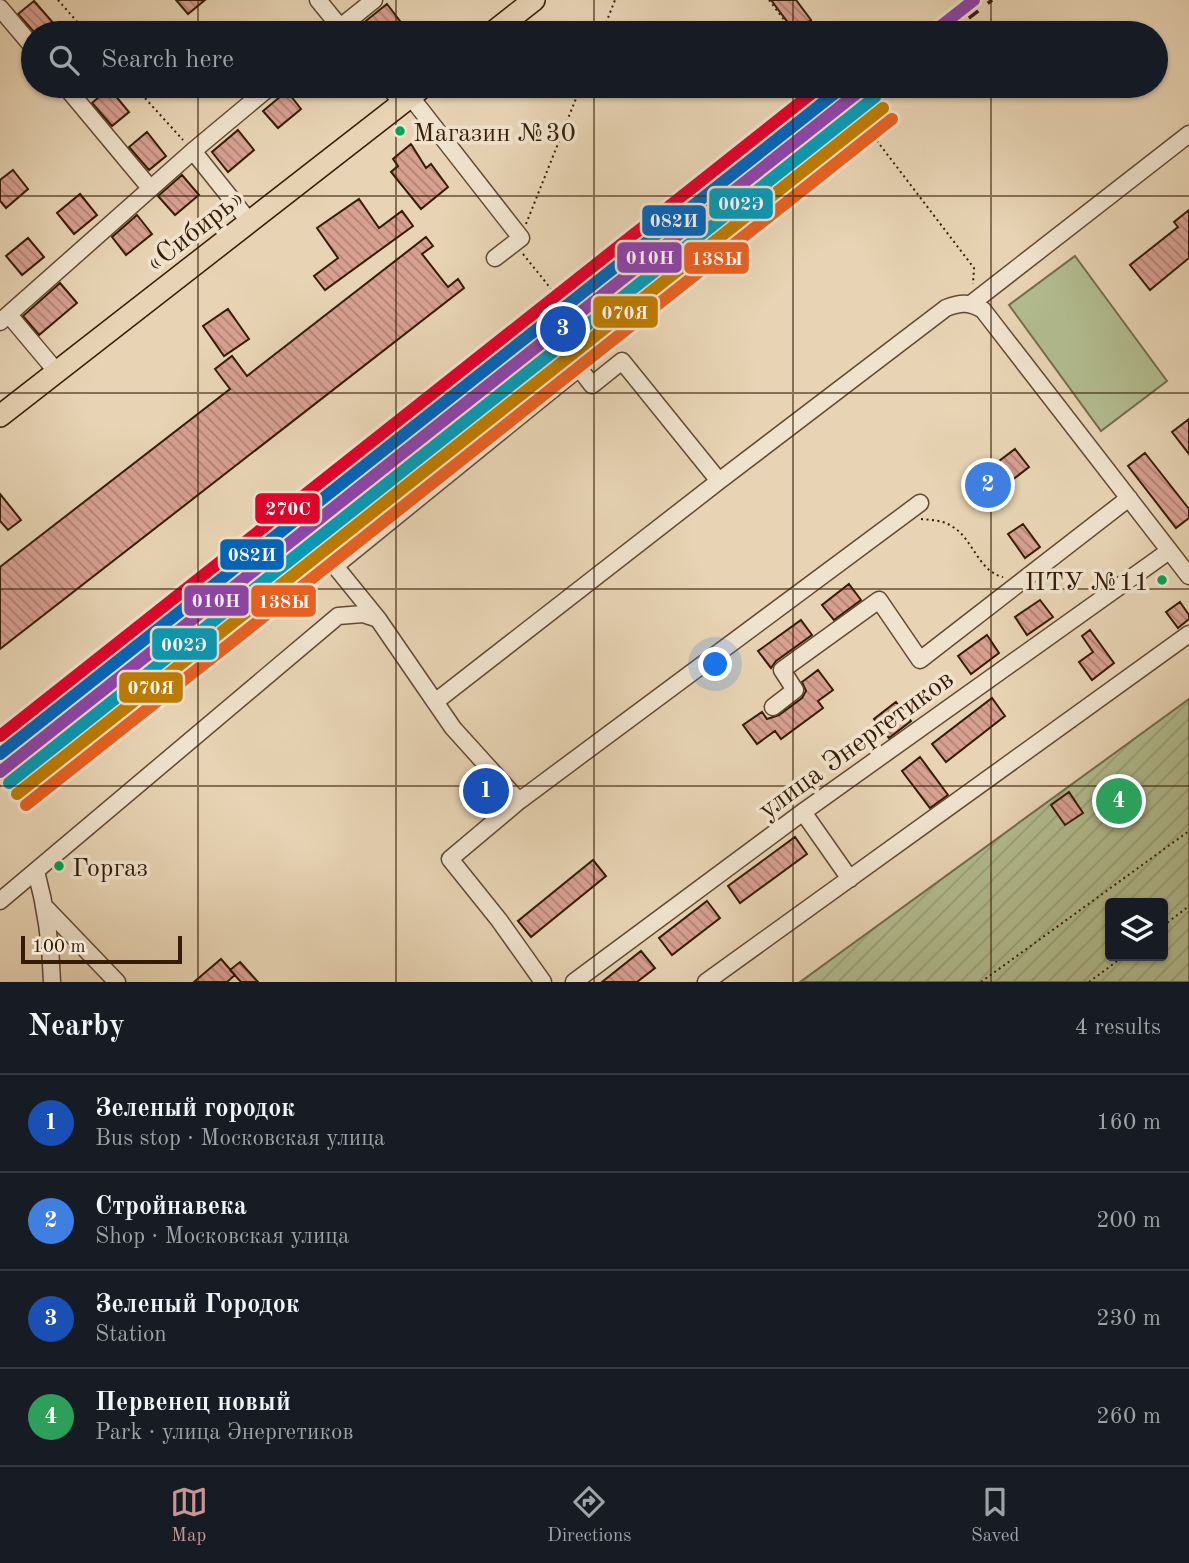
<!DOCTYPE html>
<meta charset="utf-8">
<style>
body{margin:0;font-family:"Old Standard TT",serif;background:#242831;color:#f1f3f6}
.controls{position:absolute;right:21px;bottom:21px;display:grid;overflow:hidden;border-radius:7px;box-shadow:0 2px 5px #0004}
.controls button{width:63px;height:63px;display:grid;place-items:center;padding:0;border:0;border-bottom:2px solid #363941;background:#171b24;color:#f1f3f6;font:35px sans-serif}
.scale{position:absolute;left:21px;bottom:18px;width:161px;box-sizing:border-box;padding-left:7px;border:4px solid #361c07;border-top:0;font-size:19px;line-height:24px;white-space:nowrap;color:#361c07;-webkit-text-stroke:5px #f0e3ce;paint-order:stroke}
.you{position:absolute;left:716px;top:665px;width:24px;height:24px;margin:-18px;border:5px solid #fff;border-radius:50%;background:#1a73e8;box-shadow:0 0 0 10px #1a73e833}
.badge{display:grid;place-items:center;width:46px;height:46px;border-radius:50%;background:#c59692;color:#fff;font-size:23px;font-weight:700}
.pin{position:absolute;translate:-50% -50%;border:4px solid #fff;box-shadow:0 2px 7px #0006}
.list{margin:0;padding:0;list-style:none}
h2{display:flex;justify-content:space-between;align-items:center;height:91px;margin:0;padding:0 28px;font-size:30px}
h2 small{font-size:23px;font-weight:400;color:#9ea1a6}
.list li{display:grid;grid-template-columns:46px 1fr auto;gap:21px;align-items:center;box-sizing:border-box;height:98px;padding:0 28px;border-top:2px solid #363941}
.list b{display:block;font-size:26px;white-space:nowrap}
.list p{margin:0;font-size:23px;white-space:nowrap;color:#9ea1a6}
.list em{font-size:23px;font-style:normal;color:#9ea1a6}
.icon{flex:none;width:38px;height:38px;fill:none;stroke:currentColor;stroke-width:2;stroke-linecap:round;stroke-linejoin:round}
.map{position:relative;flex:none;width:1189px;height:982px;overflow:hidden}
.search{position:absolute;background:#171b24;box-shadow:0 2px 5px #0004;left:21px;right:21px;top:21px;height:77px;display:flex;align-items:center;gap:18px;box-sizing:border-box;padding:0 24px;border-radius:38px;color:#9ea1a6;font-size:26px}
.sheet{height:483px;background:#171b24}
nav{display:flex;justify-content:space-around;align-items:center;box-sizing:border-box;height:98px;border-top:2px solid #363941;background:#171b24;font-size:19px;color:#9ea1a6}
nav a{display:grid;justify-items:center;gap:4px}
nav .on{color:#c59692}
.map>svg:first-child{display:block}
</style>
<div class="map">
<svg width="1189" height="982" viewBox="0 0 1189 982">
<defs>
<pattern id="garden-furrows" width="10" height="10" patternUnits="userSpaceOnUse" patternTransform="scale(1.75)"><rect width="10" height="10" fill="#b2bd90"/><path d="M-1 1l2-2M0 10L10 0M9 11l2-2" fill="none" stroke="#9aa27b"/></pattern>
<pattern id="building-back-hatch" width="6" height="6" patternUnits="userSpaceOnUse" patternTransform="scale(1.75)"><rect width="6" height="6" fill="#d8a091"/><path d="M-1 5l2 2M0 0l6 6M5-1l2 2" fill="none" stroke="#b08274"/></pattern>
</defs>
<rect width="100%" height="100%" fill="#e8d4b4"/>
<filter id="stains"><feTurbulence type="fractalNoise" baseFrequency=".00286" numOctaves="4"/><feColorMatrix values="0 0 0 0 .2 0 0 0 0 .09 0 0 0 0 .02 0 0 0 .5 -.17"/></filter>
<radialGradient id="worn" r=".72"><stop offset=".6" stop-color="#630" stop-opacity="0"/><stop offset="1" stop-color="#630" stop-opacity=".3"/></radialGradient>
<path fill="#b2bd90" stroke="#746c4c" stroke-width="2" d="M1075,256L1167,381L1101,431L1009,305Z"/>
<path fill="url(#garden-furrows)" stroke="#746c4c" stroke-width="2" fill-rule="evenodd" d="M1189,699V982H800ZM1110,903H1163V956H1110Z"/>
<path fill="url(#building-back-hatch)" stroke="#361c07" stroke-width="2" d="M176,0H205L188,14Z
M771,0H796L811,20L795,32Z
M34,1L54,24L43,33H35L18,14Z
M387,4L403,25L392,33H370L362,24Z
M109,88L129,112L112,126L92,103Z
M287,91L301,109L278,128L263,111Z
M238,130L254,150L228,172L212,152Z
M147,132L166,156L149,170L129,147Z
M411,144L426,168L431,164L448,187L421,209L391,172L398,166L393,159Z
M13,170L28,189L6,208L0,201V180Z
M182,175L199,195L175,215L158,196Z
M80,194L97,215L74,234L57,213Z
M359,199L379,228L402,211L413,226L325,290L314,276L338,258L317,228Z
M1189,210V258L1150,290L1130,265L1178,227L1174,222Z
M137,215L152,234L126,255L112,237Z
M426,237L433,246L422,254L448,287L458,279L464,288L0,649V567L230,389L215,369L232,356L247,376Z
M28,238L44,257L22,275L6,256Z
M60,283L77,303L39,335L23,316Z
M228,309L249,339L224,356L203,326Z
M1189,419V454L1172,432Z
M1015,449L1029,467L984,502L970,483Z
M1145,453L1189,509V518L1176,528L1128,466Z
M0,494L21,520L8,530L0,521Z
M1023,524L1040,547L1025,558L1008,534Z
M849,584L861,600L834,620L822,605Z
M1040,600L1053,617L1027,635L1015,617Z
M1180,602L1189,615V619L1178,628L1166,612Z
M801,620L812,635L776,661L771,668L758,651Z
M1090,630L1114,663L1092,680L1079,662L1093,652L1082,636Z
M987,635L999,653L971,674L958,656Z
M818,670L833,690L818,701L823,708L781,739L775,731L757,744L743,725L762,712L767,719L779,715L802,698L806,691L802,682Z
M992,698L1005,716L946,762L932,744Z
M896,702L911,721L889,738L874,719Z
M920,757L948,795L930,808L902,771Z
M1069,792L1083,813L1065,825L1051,805Z
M795,837L807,854L740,903L728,886Z
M593,860L606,876L531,937L518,921Z
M707,901L720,918L672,955L659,938Z
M641,951L655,968L637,982H602Z
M221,959L235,975L227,982H194Z
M240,962L258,982H241L230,970Z"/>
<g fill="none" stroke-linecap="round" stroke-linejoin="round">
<g stroke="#624a32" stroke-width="19">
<path id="minor" d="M318,0L345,33
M0,8L33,47
M333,33L374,0
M65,86L150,188
M388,86L402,103
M410,96L521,238L495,258
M249,221L193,151L271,86
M972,303L1189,134
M9,315L57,372
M0,322L193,151
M435,702L719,481L946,308C961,302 970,302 983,310L1189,576
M773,707L795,690L782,670L879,600L920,660L1129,498
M519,801L453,728L378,619L335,566L579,368L592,385L622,361L719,481
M803,812L850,879
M36,871C46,908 51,943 52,982
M0,901L338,616L363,614L378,619
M46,908L117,982
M543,982L499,920L450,859L519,801L920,503
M574,982L803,812L1169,551
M706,982L1189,634"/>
</g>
<g stroke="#361c07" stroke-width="24">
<path id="major" d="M492,33L534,0
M0,416L424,86"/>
</g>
<path stroke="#361c07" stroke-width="2" stroke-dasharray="2 3.5" stroke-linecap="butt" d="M58,0L87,33
M769,0L794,33
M602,33L615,0
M134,86L183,140
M828,86L821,91L824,95L834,87L855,115L845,123L849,128L861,120L974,268L973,284
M526,224L581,86
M523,254L564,305L572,299L569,296
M565,348L596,323L617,348
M575,356L603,333
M921,519C932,520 943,520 953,527C973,539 978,571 1003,577
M1163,926L1189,906
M981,982L1189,831
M1089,982L1124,956"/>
<use href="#minor" stroke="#f0e3ce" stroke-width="16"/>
<use href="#major" stroke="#e8d4b4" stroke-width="21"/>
<path stroke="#361c07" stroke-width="3.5" stroke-dasharray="12 12" stroke-linecap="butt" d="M950,33L992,0
M0,786L884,86"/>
<path stroke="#361c07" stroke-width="2" stroke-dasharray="2 3.5" stroke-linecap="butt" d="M565,348L542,318L569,296"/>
<g stroke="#f0e3ce" stroke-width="18">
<path id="rail-1" d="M932,33L974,0
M0,772L866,86"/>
</g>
<g stroke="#f0e3ce" stroke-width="18">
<path id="rail-2" d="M9,783L875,97"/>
</g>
<g stroke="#f0e3ce" stroke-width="18">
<path id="rail-3" d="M0,754L844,86"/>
</g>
<g stroke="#f0e3ce" stroke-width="18">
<path id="rail-4" d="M17,794L883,108"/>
</g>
<g stroke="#f0e3ce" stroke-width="18">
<path id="rail-5" d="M0,736L821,86"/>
</g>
<g stroke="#f0e3ce" stroke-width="18">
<path id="rail-6" d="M26,805L892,119"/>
</g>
<use href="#rail-1" stroke="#8e44ad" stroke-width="12"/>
<use href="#rail-2" stroke="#059bba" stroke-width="12"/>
<use href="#rail-3" stroke="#0065bd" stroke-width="12"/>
<use href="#rail-4" stroke="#bd7d02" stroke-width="12"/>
<use href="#rail-5" stroke="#e4002b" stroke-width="12"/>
<use href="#rail-6" stroke="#e96121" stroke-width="12"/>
</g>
<path fill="none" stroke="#361c07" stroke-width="2" stroke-opacity="0.55" d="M198,0V33M396,0V33M594,0V33M793,0V33M991,0V33M198,86V982M396,86V982M594,86V982M793,86V982M991,86V982M0,196H1189M0,393H1189M0,589H1189M0,786H1189"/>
<g fill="#00a651" stroke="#f0e3ce" stroke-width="2.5">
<circle cx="400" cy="131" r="6"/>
<circle cx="1162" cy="580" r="6"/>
<circle cx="59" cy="866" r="6"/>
</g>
<g text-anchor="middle" stroke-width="7" stroke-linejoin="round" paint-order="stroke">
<g font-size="26" fill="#361c07" stroke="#f0e3ce" text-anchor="start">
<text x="413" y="141">Магазин №30</text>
<text x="1149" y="590" text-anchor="end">ПТУ №11</text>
<text x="72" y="876">Горгаз</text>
</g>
<g font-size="28" fill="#361c07" stroke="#f0e3ce">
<text transform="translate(194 229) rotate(-38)" y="10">«Сибирь»</text>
<text transform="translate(855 743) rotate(-36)" y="10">улица Энергетиков</text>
</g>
</g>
<g stroke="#f0e3ce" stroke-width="2.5">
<rect x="708" y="187" width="66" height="33" rx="7" fill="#059bba"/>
<rect x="641" y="204" width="66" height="33" rx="7" fill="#0065bd"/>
<rect x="616" y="241" width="67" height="33" rx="7" fill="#8e44ad"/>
<rect x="683" y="241" width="67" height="34" rx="7" fill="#e96121"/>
<rect x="592" y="295" width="67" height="34" rx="7" fill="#bd7d02"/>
<rect x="254" y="492" width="67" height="33" rx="7" fill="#e4002b"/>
<rect x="219" y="538" width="66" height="33" rx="7" fill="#0065bd"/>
<rect x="183" y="584" width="67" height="33" rx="7" fill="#8e44ad"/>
<rect x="250" y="584" width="67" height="34" rx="7" fill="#e96121"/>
<rect x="151" y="627" width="67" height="34" rx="7" fill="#059bba"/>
<rect x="118" y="671" width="66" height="33" rx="7" fill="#bd7d02"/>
</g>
<g font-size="19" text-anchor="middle" font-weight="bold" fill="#fff">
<text x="741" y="210">002Э</text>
<text x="674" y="227">082И</text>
<text x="650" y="264">010Н</text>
<text x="717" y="265">138Ы</text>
<text x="625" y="319">070Я</text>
<text x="288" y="515">270С</text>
<text x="252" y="561">082И</text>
<text x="216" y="607">010Н</text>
<text x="284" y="608">138Ы</text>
<text x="184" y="651">002Э</text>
<text x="151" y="694">070Я</text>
</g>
<rect width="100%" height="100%" filter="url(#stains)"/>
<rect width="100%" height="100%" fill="url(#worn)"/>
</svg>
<div class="controls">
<button><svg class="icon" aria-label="layers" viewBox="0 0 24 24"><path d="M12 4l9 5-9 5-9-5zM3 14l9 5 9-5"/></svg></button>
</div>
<div class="scale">100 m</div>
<div class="you"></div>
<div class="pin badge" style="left:486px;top:791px;background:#1a4fb4">1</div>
<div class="pin badge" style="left:988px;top:485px;background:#3f7fe0">2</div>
<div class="pin badge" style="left:563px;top:329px;background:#1a4fb4">3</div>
<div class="pin badge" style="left:1119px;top:801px;background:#2e9e5b">4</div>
<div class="search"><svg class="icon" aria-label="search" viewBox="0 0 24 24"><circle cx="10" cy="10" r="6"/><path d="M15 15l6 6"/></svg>Search here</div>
</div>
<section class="sheet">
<h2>Nearby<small>4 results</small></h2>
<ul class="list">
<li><span class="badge" style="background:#1a4fb4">1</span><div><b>Зеленый городок</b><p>Bus stop · Московская улица</p></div><em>160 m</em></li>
<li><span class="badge" style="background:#3f7fe0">2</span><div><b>Стройнавека</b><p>Shop · Московская улица</p></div><em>200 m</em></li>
<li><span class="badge" style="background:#1a4fb4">3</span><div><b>Зеленый Городок</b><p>Station</p></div><em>230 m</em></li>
<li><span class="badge" style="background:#2e9e5b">4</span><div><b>Первенец новый</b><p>Park · улица Энергетиков</p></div><em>260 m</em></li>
</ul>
</section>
<nav>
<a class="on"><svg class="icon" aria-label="map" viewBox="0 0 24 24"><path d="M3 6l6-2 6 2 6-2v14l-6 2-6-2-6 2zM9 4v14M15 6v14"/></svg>Map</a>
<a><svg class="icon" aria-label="directions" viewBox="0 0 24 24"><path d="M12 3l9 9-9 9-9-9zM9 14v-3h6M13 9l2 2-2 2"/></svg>Directions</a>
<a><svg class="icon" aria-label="saved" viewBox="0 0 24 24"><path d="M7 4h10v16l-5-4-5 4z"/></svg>Saved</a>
</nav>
